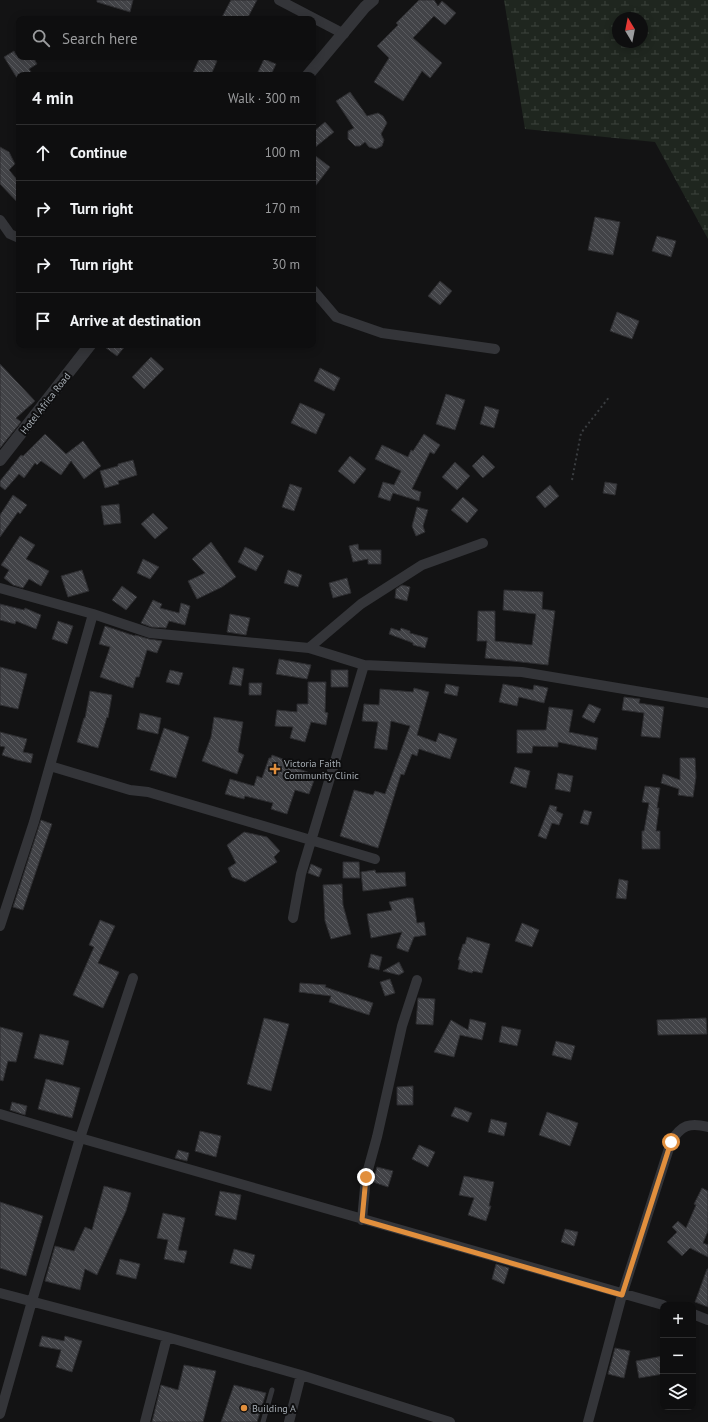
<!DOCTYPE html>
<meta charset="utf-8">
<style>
body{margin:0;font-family:"PT Sans",sans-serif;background:#171718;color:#f1f3f6}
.controls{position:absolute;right:12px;bottom:12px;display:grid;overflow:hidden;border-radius:8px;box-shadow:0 2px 10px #0003}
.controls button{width:36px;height:36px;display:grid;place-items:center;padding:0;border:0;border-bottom:1px solid #2e2e2f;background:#0e0e0f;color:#f1f3f6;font:20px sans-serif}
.compass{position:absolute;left:612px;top:12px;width:36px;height:36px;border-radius:50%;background:#0e0e0f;box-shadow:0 2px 10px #0003;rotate:350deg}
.stop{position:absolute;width:12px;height:12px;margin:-9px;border:3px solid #e18f3d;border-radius:50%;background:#fff}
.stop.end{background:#e18f3d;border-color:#fff;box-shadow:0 1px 4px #0008}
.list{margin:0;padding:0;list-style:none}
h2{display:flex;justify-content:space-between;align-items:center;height:52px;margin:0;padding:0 16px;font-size:17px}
h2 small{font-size:13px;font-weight:400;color:#9b9c9e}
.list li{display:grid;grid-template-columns:26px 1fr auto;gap:12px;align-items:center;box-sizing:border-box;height:56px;padding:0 16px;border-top:1px solid #2e2e2f}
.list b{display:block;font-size:15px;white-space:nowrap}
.list em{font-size:13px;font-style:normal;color:#9b9c9e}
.icon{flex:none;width:22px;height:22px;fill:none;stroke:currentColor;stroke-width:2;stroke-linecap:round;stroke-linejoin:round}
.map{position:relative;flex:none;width:708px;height:1422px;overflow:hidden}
.search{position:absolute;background:#0e0e0f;box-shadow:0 2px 10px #0003;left:16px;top:16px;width:300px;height:44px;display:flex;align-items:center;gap:10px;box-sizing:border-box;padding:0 14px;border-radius:8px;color:#9b9c9e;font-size:15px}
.panel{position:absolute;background:#0e0e0f;box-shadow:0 2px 10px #0003;left:16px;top:72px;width:300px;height:276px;border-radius:8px}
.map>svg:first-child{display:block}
</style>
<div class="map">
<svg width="708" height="1422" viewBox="0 0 708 1422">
<defs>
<pattern id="wetland-marsh" width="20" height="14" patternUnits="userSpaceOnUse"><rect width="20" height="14" fill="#1f261f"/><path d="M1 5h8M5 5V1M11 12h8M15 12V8" fill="none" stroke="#3d433d"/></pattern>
<pattern id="building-back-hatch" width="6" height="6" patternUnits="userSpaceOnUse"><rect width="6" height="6" fill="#424347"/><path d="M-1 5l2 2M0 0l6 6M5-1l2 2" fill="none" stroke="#5a5b5f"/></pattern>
</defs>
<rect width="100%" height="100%" fill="#131314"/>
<path fill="url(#wetland-marsh)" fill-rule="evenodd" d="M504,0H708V239L655,142L525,129ZM618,18H642V42H618Z"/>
<path fill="url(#building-back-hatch)" stroke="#2d2d30" d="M97,0H133L130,12L97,2Z
M231,0H257L247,19H221Z
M419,0H434L438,6L442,1L456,13L445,25L434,16L413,38L442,63L430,78L422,71L403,101L374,82L389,58L377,46L398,25L396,23Z
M14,51L16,55L19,53V57H33L37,64L29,69L33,75H19L17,78L4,57Z
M200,57H209L217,61L211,75H192Z
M264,59L276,64L271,75H266L258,72Z
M350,92L367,116L378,113L383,116L387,123L381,134L384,140L382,146L376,149L369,147L365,142L360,146H355L348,139V131L354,128L336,101Z
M325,122L334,132L313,149V132Z
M0,147L9,152L15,164L9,170L19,182V204L0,184Z
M313,154L330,167L313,189Z
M595,217L620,222L613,255L588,250Z
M657,236L676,241L671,257L652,251Z
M440,281L452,291L440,305L428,296Z
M617,312L639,321L632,339L610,331Z
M102,345H126L117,356Z
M151,357L164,369L144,389L132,377Z
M0,364L35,401L16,418L21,422L0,448Z
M320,368L340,378L334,391L314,381Z
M446,394L465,400L455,430L436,424Z
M300,403L325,414L316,434L291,423Z
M485,406L499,410L494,428L480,424Z
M45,434L66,454L83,441L101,466L84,479L71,461L61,475L41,461L37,465L35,463L24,478L19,474L5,490L0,486V481L21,455L23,456Z
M424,434L440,445L434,454L430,452L412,489L421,492L419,501L393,493L390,501L378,497L383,482L394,485L401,471L375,459L382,445L408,457L411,450L413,451Z
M483,455L495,467L483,478L472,466Z
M350,456L366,469L354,484L338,471Z
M133,460L137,475L118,481L119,484L105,488L100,471L118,466V464Z
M455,462L470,476L457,490L442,477Z
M605,482L617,484L615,495L603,493Z
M290,484L302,488L294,511L282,507Z
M550,485L559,496L545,508L536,497Z
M13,495L27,505L20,514L18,512L0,537V515Z
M463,497L478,510L467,523L451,510Z
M119,504L121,523L104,525L101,506Z
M417,507L428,510L423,526L425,532L416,536L412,526Z
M153,513L168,528L155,539L141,524Z
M20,536L35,545L26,559L49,571L41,586L29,579L23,588L13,585L4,578L9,570L1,565Z
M211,542L236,577L222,587L197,599L188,581L205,573L192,559Z
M358,544L359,550H381V564H368V559L353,562L349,546Z
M245,547L264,556L256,571L238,562Z
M143,559L159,567L150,579L137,573Z
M82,570L89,591L68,597L61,576Z
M288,570L302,575L298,587L284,583Z
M347,578L351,593L333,598L329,583Z
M402,585L410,587L407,601L395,598L396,589Z
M122,586L137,597L126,610L112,600Z
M504,590L543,592L542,609L555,611L548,665L485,658L487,641H477L478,611H495V641L532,645L536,614L503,610Z
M153,600L162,604L160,608L179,613L181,603L190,606L185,625L169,621L166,628L151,627L141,623Z
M0,604L24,610L25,608L41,615L36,629L16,621L15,624L0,620Z
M230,614L250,618L246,635L227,632Z
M58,621L73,626L67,644L52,639Z
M105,626L135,636V635L149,639L162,641L157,653L147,650L139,677H136L133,688L100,677L110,647L99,644Z
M391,628L400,631L401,628L410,631V633L428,638L425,648L413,645V643L389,634Z
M279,659L311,665L307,679L276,674Z
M0,667L27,674L18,709L0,705Z
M233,667L244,669L241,686L229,684Z
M170,670L183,673L179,685L166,682Z
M331,670H348V687H331Z
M308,682H326L325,712L328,713L326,725L311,722L305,742L290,738L293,727L275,726L277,710L297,712V704H308Z
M249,683H262L261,695H249Z
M446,684L459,687L457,696L444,693Z
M503,684L533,690L534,685L548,688L544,703L519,697L517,706L499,702Z
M414,688L429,692L417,735L436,742L439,733L457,739L450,759L419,749L417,756L412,754L404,775L401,774L378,848L340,836L354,790L373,795L375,791L385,794L410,726L391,721L387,750L374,748L378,722L362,721L364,704L379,705L380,689L413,692Z
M90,691L112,695L108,718L107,717L98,748L77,742L84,718H85Z
M624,697L640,699L639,703L664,707L660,738L641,736L644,713L622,710Z
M589,704L601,709L594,723L582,717Z
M549,707L573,710L569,732L598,738L596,750L558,742V747L533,746L532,753H517V730H546Z
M140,713L161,718L158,734L137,729Z
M214,717L243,722L238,752L244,755L237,774L202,761L211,737Z
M164,728L189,737L176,778L150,770Z
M0,732L27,739L23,752L33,754L31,763L17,760L2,755L5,747L0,746Z
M272,755L288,761L287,765L316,775L309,794L295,790L287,814L271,809L273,803L245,796L244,799L225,794L230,779L254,786L257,776L262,778L269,758H271Z
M680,758H695L696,777L693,797L678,795L679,789L661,783L663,774L680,780Z
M515,767L530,771L526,788L510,783Z
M558,773L573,776L570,792L555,789Z
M645,786L660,788L657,808H659L656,831H660V849H642V831H644L649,803L642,802Z
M550,805L557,807L556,811L563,814L559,825L552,823L546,839L538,836Z
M584,810L592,812L588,825L580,823Z
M41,820L52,824L23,910L13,907Z
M244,832L267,837L280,851L274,857L277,862L245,882L232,877L228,868L236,863L227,845Z
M343,862H359L360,878H343Z
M311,864L322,869L319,877L308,873Z
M375,870L376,873L405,872L406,886L363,891L361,872Z
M619,879L628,881L626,899L616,898Z
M342,884L343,905L351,934L331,939L325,921L323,885Z
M407,898H413L417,923L424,922L426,935L414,937L408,952L397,948V945L402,932L371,938L367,914L392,910L389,902Z
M100,920L115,926L98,963L119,972L103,1008L73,995L94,947L89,945Z
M522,923L539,930L532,947L515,941Z
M467,937L490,944L482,973L473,971L472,973L458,969L460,960H458L463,944H465Z
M371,954L382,957L379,970L368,967Z
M399,962L404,972L399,975L383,971Z
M390,979L395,993L385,996L380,982Z
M300,983L326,985L325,987L373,1003L369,1015L329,1002L331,996L299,992Z
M418,998L435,999L433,1025L416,1024Z
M264,1018L289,1024L271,1091L247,1084Z
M706,1018L707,1034L658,1035L657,1020Z
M470,1019L486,1023L482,1040L460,1035L454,1057L434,1052L451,1020L468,1030Z
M502,1026L521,1030L517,1046L499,1042Z
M0,1027L23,1033L16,1062L8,1061L3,1081L0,1080Z
M40,1034L69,1041L63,1065L34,1058Z
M556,1041L575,1046L571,1060L552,1055Z
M46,1079L80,1088L72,1118L38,1109Z
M413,1086V1105H397V1087Z
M12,1102L27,1106L25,1115L10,1110Z
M455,1107L472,1113L468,1122L451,1116Z
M547,1112L578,1123L570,1146L539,1135Z
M491,1119L507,1123L504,1136L488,1132Z
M200,1131L221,1136L216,1157L195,1151Z
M419,1145L435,1152L428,1167L412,1159Z
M178,1150L189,1153L187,1161L175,1158Z
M377,1167L393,1171L388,1187L373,1182Z
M464,1176L494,1182L489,1206H491L486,1221L468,1215L474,1198L459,1195Z
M104,1186L131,1193L126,1211L97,1275L85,1269L80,1290L45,1281L55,1246L74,1251L85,1227L92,1230Z
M702,1188L708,1191V1231L703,1243L708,1245V1257L690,1248L682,1256L667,1242L677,1232L672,1227L678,1221L686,1228L696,1205L694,1204Z
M220,1191L241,1195L236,1220L215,1215Z
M0,1202L43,1216L26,1276L0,1268Z
M163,1213L185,1218L178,1250L187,1251L184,1263L164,1259L168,1240L157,1238Z
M565,1229L578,1232L574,1246L561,1242Z
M234,1249L255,1255L251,1269L230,1263Z
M120,1259L140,1264L136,1279L116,1274Z
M496,1264L509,1268L504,1284L492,1279Z
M707,1269H708V1307L695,1302Z
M42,1336L64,1341L65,1336L82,1341L72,1372L56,1367L61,1350L39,1346Z
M615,1348L630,1351L624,1378L608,1374Z
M663,1356V1374L639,1378L636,1361Z
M184,1365L216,1371L203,1422H152L161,1385L178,1390Z
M234,1385L266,1393L257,1422H221Z"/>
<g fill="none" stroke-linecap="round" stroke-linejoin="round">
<path stroke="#3a3d40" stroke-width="2" stroke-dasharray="2 3" stroke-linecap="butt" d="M572,480L581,433L610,396"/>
<path stroke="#343539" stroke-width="5" d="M263,1422L272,1390"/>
<path stroke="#343539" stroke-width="10" d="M279,0L344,34
M0,220L10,234L19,238
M313,290L336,317L382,333L495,349
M0,588L93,614L150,633L309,648L364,665L522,672L708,703
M309,648L361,604L422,565L483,543
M50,766L130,790L148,792L375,859
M293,918L301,874L364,665
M0,926L34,822L93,614
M0,1114L80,1138L663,1305
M362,1220L366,1177L377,1137L402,1026L417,980
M0,1293L167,1337L301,1375L450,1422
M693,1314L708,1320
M0,1414L32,1301L80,1138L133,978
M145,1422L167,1337
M289,1422L301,1375
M588,1422L622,1295L671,1142C681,1125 690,1122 708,1127"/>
<path stroke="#343539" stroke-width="12" d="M308,75L365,7L373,0
M0,460L90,345"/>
</g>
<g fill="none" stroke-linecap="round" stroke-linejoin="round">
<path stroke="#e18f3d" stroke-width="5" d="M366,1177L362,1220L622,1295L671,1142"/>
</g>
<g fill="#e18f3d" stroke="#0e0e0f" stroke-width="1.5">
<path d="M273 763h4v4h4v4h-4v4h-4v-4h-4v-4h4z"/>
<circle cx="244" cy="1408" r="4"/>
</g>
<g text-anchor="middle" stroke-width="4" stroke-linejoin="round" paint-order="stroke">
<g font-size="10" fill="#a5acb3" stroke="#0e0e0f">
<text transform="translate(45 403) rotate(-52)" y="4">Hotel Africa Road</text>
</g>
<g font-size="10" fill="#a5acb3" stroke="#0e0e0f" text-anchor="start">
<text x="284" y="767">Victoria Faith<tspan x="284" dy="12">Community Clinic</tspan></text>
<text x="252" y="1412">Building A</text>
</g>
</g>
</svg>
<div class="controls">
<button>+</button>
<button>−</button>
<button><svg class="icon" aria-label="layers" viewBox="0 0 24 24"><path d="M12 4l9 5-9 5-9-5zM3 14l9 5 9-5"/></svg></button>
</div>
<svg class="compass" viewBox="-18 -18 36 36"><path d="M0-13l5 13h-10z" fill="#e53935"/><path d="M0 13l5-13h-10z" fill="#9b9c9e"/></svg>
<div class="stop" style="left:671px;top:1142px"></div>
<div class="stop end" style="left:366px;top:1177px"></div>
<div class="search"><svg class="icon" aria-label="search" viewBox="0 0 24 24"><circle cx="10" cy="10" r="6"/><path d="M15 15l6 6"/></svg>Search here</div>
<section class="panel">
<h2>4 min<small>Walk · 300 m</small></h2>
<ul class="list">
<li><svg class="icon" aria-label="ahead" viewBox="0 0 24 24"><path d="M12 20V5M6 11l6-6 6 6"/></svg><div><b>Continue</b></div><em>100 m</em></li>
<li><svg class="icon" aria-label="right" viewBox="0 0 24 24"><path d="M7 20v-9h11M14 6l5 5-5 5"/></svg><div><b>Turn right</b></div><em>170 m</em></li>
<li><svg class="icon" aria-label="right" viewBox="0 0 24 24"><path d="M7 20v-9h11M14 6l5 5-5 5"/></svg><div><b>Turn right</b></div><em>30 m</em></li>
<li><svg class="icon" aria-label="arrive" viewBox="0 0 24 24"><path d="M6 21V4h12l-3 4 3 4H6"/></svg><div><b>Arrive at destination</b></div></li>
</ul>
</section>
</div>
